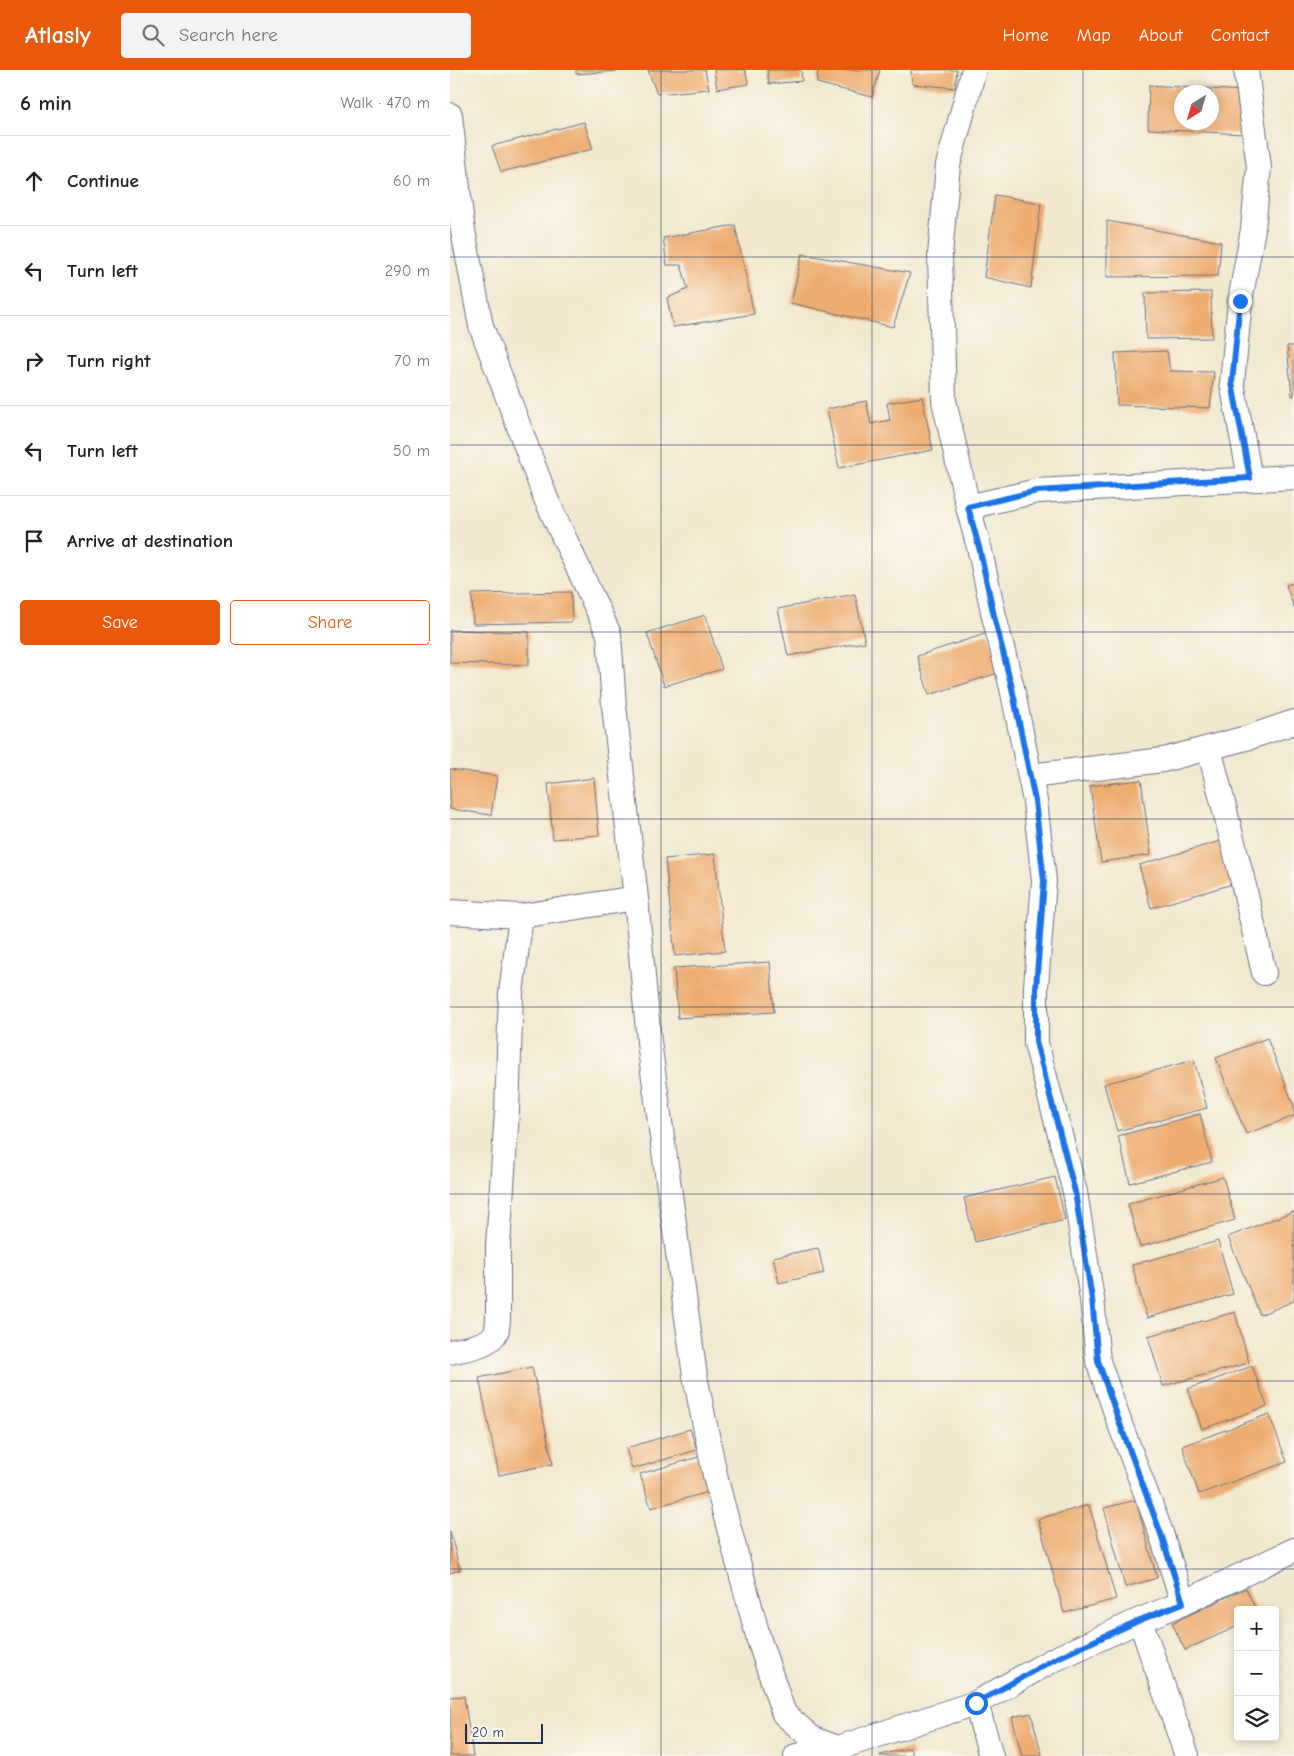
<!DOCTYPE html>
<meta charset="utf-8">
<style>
body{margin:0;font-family:"Comic Neue",sans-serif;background:#f2f2f2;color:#202124}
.controls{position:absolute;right:15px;bottom:15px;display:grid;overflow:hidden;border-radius:5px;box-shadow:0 2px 8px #0003}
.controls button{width:45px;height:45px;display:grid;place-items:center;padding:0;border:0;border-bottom:1px solid #e0e0e0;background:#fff;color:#202124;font:25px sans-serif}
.compass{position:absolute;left:724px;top:15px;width:45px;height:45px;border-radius:50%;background:#fff;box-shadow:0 2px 8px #0003;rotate:217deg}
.scale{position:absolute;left:15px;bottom:12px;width:78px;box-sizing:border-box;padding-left:5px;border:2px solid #1b2f5e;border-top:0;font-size:14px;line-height:18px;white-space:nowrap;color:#1b2f5e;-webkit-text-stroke:4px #fbf7ec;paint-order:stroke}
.stop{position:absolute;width:15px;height:15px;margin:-11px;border:4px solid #1a73e8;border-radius:50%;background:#fff}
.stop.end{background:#1a73e8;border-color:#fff;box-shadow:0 1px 5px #0008}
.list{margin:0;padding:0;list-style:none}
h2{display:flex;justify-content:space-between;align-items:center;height:65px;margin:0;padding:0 20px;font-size:21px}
h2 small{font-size:16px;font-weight:400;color:#757577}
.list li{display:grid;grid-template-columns:32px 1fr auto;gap:15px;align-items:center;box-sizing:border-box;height:90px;padding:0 20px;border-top:1px solid #e0e0e0}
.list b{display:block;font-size:19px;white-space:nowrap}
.list em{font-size:16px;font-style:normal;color:#757577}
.actions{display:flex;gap:10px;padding:15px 20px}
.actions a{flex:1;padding:11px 0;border:1px solid #ea580c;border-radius:5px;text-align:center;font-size:18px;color:#ea580c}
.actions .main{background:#ea580c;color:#fff}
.icon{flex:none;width:28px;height:28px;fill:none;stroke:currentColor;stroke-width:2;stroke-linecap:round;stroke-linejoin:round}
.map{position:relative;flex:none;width:844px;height:1686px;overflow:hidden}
header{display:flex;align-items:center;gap:30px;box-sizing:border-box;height:70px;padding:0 25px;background:#ea580c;color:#fff}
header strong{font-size:24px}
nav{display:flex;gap:28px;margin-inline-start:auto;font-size:18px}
.search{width:350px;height:45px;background:#f2f2f2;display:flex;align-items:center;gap:12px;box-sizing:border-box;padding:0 18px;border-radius:5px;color:#757577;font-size:19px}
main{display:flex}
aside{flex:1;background:#fff}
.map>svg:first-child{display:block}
</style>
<header>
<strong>Atlasly</strong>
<div class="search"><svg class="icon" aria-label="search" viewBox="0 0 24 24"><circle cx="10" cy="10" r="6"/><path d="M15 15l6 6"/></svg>Search here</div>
<nav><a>Home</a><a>Map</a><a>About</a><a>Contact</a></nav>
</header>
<main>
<aside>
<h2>6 min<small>Walk · 470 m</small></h2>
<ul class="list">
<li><svg class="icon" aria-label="ahead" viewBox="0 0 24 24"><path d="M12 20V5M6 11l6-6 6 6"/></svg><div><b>Continue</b></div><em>60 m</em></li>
<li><svg class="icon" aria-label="left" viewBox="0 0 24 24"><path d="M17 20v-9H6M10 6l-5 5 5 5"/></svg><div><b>Turn left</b></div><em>290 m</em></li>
<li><svg class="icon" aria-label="right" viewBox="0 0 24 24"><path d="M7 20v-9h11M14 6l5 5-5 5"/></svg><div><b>Turn right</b></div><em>70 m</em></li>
<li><svg class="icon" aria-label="left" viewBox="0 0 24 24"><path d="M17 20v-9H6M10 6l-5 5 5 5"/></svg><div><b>Turn left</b></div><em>50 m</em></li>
<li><svg class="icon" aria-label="arrive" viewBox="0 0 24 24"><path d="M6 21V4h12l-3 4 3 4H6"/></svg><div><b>Arrive at destination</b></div></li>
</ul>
<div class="actions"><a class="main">Save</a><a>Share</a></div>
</aside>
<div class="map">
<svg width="844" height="1686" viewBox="0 0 844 1686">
<rect width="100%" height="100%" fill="#fbf7ec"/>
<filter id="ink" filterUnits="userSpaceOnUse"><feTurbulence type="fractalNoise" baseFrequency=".02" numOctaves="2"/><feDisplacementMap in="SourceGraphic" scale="10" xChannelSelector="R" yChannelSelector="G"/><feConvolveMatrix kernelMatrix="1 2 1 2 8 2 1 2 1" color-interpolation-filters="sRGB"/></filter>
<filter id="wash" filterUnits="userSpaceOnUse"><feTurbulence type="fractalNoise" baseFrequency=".0096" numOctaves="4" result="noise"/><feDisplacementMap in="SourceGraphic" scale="20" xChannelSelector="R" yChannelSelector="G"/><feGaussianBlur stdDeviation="1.12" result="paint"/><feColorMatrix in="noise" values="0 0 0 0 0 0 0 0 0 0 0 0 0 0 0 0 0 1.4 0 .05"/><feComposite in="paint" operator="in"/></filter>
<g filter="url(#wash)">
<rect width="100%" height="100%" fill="#f2e8cf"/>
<g id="blocks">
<path fill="#edac70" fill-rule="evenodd" d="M126,0H167V1L126,4Z
M198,0H255L259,19L207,24Z
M264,0H295L299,14L267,19Z
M317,0H351L352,11L319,14Z
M368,0H430L422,27L367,13Z
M461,0H507L505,18L462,14Z
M699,15L792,21L794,64L698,59ZM732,22H762V52H732Z
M134,52L143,79L51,102L42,76Z
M545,125L591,133L581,218L534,207Z
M657,151L771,172L768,206L657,207Z
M285,155L304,244L223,257L217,228L238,219L231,195H217L213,168Z
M352,184L460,203L443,257L341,233Z
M761,222L762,268L696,269L695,223Z
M837,276H844V326H842Z
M717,281L720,301L764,302L760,338L667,335L665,283Z
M472,327L483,380L389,398L377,339L416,331L421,354L440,350L437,333Z
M844,513V538L836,515Z
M121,522L122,552L23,554L22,524Z
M405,524L415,572L338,586L328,539Z
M255,545L272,599L214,616L197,563Z
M0,560L79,562V595L0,593Z
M538,563L551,602L479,625L467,586Z
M0,699L47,706L41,745L0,739Z
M144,708L149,765L103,769L98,714Z
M691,710L701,785L651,792L640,716Z
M774,770L786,813L701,838L689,795Z
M265,784L275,881L225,886L215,789Z
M320,892L324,942L228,948L224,898Z
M817,968L844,1036V1046L796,1064L766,988Z
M744,990L757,1038L667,1061L654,1014Z
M750,1044L762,1092L680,1113L668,1066Z
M605,1107L615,1150L525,1172L514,1128Z
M773,1107L785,1150L690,1177L678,1134Z
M844,1141V1231L810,1245L778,1167Z
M768,1171L783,1224L697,1248L682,1195Z
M368,1178L374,1203L329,1213L323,1187Z
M785,1242L799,1293L713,1316L698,1266Z
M802,1296L817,1336L752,1359L738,1319Z
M82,1297L103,1394L49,1405L29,1308Z
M819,1344L837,1392L749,1424L732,1376Z
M240,1359L247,1380L182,1399L176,1378Z
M252,1386L262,1421L201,1438L190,1404Z
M686,1430L707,1508L675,1517L654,1438Z
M639,1435L666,1529L614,1543L588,1449Z
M0,1462L10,1500L0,1503Z
M796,1518L806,1540H788V1556L735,1580L722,1553Z
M14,1626L23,1686H0V1627Z
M581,1643L592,1686H572L562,1647Z
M460,1678L463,1686H430V1685Z"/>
</g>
</g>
<g filter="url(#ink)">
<use href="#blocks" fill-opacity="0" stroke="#667086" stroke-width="1"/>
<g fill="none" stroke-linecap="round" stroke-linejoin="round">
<g stroke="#667086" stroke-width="26">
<path id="street" d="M524,0L498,95L490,185L494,331L518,437L530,481L544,546L562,618L585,731L594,811L586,917V973L625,1122L642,1229L648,1291L671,1357L711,1463L733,1533
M796,0L809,97L803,159L790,231L782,313L800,408
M0,45L12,155L31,256L96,429L159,564L164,636L186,828L199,972L245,1306L266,1410L309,1570L334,1644L363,1669L388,1678
M518,437L587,421L844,407
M759,678L792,808L814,903
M580,706L713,690L800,667L844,652
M0,842L71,846L186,828
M0,1282C13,1279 40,1276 46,1262C48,1259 47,1254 48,1250V1175L57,1042L61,923L71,846
M690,1550L737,1686
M526,1633L541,1686
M346,1686L388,1678L526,1633L603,1590L690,1550L733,1533L844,1480"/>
</g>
<use href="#street" stroke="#fff" stroke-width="24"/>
</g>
</g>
<g fill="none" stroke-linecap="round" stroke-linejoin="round" filter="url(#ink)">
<path stroke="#1a73e8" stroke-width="6" d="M526,1633L603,1590L690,1550L733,1533L711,1464L671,1357L648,1291L642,1229L625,1122L586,972V918L594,811L585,731L562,618L544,546L530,481L518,437L587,421L800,408L782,313L790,231"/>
</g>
<path fill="none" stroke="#1b2f5e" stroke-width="1" stroke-opacity="0.55" d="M211,0V1686M422,0V1686M633,0V1686M0,187H844M0,375H844M0,562H844M0,749H844M0,937H844M0,1124H844M0,1311H844M0,1499H844"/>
</svg>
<div class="controls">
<button>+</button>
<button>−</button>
<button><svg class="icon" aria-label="layers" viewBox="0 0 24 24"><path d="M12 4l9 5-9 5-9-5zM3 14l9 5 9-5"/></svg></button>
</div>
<svg class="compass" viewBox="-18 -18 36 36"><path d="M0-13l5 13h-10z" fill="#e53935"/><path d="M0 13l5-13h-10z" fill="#757577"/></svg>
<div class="scale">20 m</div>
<div class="stop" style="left:526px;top:1633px"></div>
<div class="stop end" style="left:790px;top:231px"></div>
</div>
</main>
